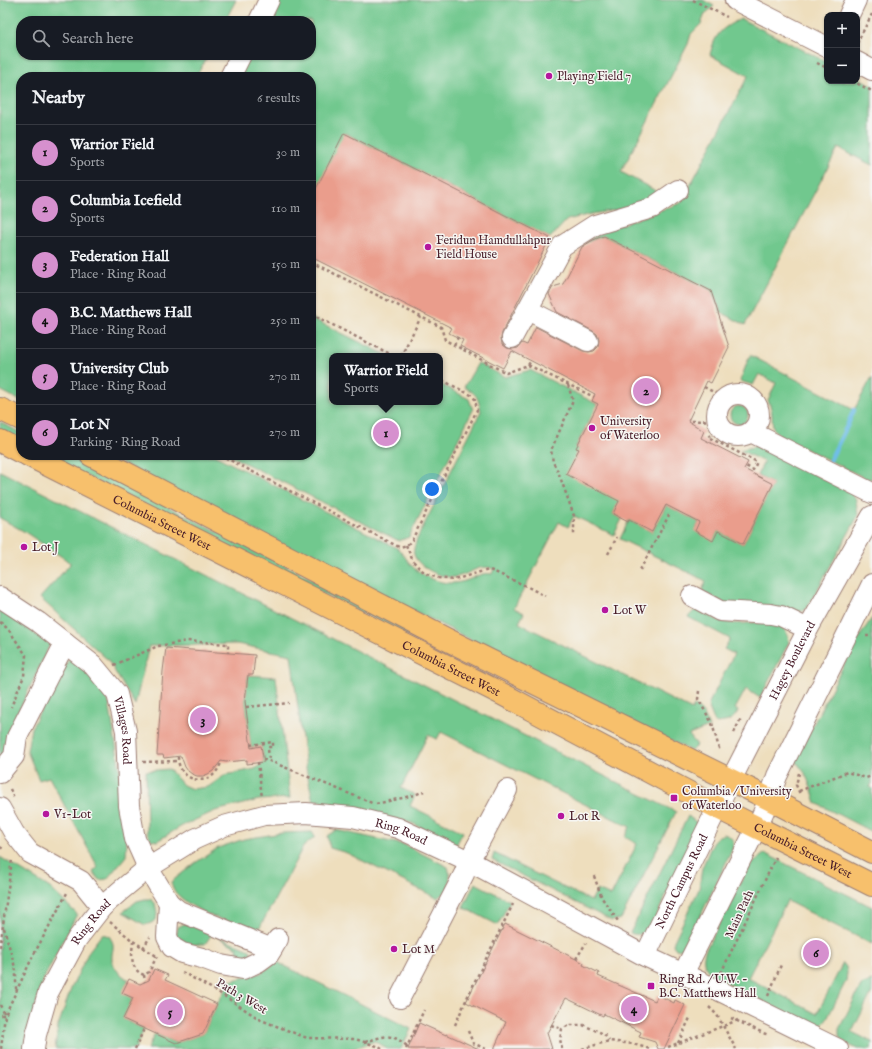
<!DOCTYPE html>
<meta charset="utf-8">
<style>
body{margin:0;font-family:"IM FELL English",serif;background:#242831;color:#f1f3f6}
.controls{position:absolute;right:12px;top:12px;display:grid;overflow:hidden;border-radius:8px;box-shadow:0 1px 3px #0004}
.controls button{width:36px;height:36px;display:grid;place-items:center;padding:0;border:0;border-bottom:1px solid #363941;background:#171b24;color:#f1f3f6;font:20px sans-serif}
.you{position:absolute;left:432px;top:489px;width:14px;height:14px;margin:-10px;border:3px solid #fff;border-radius:50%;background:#1a73e8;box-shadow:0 0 0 6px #1a73e833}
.badge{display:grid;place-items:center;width:26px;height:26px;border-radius:50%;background:#d690ce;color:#111;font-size:13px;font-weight:700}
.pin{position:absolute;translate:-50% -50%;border:2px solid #fff;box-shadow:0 1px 4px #0006}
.popup{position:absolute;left:329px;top:353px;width:114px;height:52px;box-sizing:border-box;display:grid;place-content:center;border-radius:8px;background:#171b24;filter:drop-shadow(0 1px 3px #0005);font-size:13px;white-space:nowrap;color:#9ea1a6}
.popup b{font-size:15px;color:#f1f3f6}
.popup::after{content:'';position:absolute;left:50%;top:100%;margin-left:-8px;border:8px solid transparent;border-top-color:#171b24}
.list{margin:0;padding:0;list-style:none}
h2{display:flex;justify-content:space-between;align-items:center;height:52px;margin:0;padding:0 16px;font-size:17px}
h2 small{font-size:13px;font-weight:400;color:#9ea1a6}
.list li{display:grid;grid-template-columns:26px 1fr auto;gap:12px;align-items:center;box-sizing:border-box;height:56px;padding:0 16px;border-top:1px solid #363941}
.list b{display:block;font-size:15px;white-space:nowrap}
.list p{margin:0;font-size:13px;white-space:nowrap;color:#9ea1a6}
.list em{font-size:13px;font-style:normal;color:#9ea1a6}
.icon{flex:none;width:22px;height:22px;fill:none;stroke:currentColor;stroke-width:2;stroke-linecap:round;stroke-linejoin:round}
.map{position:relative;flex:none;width:872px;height:1049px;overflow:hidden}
.search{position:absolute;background:#171b24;box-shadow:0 1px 3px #0004;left:16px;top:16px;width:300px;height:44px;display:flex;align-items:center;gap:10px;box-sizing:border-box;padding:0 14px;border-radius:16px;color:#9ea1a6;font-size:15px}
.panel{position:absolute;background:#171b24;box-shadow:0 1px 3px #0004;left:16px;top:72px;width:300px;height:388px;border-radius:16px}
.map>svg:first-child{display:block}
</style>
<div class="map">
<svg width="872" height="1049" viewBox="0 0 872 1049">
<rect width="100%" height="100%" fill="#f6f6f2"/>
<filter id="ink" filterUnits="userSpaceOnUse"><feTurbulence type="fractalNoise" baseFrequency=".025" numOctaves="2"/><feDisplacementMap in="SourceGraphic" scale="8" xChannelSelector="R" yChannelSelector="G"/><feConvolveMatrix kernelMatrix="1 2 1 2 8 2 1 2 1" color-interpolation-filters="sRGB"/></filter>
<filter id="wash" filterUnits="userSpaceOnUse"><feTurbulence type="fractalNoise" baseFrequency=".012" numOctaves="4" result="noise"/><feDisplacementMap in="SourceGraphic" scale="16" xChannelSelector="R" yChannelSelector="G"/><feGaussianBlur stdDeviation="0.9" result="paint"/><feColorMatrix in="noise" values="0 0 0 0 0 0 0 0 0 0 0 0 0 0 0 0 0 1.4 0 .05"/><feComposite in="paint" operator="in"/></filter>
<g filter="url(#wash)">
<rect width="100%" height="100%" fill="#eedebd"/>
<path fill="#71c88e" stroke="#5e745c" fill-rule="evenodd" d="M0,0H236L225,21H21V55H208L196,77H21V401L0,390Z
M274,0H703L714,6L705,14L701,24L691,34L688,44L621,172L656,191L652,200L630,208L591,214L567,220L550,238L345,133L311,199V77H234L245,55H311V21H263Z
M741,19L827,62V81H857V77L872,85V165L838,148L745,325L721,312L711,290L604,236L584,243L603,231L681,203L748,76L710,55C715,34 721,28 741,19Z
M311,318L388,356H332V402H440V384L469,399L473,410L409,537L399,541L229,455H311Z
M750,355L854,410L872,377V479H867L780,436C771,428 773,426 772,415C772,410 770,405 768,400L776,383L759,374L753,385L740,381Z
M478,363L505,377L530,370L654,433L613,514L622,519L614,535L574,516L568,527L559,522L514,608L524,613L519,623L692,710L694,706C704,711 705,717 709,727L689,735L697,745L691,751L106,455H214L397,548C403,553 406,559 411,565C420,575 439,584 453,583C457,583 461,582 465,581C475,578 480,572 492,574L494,569C478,563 470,575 455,577C443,579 420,568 415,557C412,552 415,544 417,539L481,411C477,396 478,395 464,387ZM590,418L594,419L579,449L576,447Z
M730 415a9 9 0 1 1 18 0a9 9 0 1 1-18 0Z
M0,422L21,433V443L0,433Z
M757,446L850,492L856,500L858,516L810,603C804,612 802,612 791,612L729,606L702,591L706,581L620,539L629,520L652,532L666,505L699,522L695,531L713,540L718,531L743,544L773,484L757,475L764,462L740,450Z
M44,455H65L431,639L434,642L432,648Z
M0,471L676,812L621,919L612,921L492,860L494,853L591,901L597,890L611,896L637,844L625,837L630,827L441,732L437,739L428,735L401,788L415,795L410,806L463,832L456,845L412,823L313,801L306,768L291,655L237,644L149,646L135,705L108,660L40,598L71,563L25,532L0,518Z
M0,610L50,644L9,732L4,753L0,758Z
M698,610C708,615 718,622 729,623C748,626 788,613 789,642L760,698L746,689L735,709L738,711C732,722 727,722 715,723L708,705L734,654L724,649L730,639L688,617L694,611Z
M872,618V783L870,787L872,788V832L816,803L812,790L805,773L795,760L854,645Z
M69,659L98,681L109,703L120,770L127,838L126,856L107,879L99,880L93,872L98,867L49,777L39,780L27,751L31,728Z
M248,675L276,677L290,798L259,800L215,811L182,826L157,841L151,840L147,832L146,771L169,769L183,785L192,789L208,787L225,775L255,769L264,762L261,746L251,748L245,701Z
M688,816L696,822L697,828L650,930C643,934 638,936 630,933Z
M336,830L405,845L448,867L450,875L448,890L437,898L347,853L330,848L327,836Z
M312,832L315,837L303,847L259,929C232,924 196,914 176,893C174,890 172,886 171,882L195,863L218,848L244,839L282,833Z
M724,834C733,837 735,841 732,850L688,942C685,948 683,951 676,949L673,945L674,941L699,889L702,868L710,849L717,837Z
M764,854L768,855L872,907V944L787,901L748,978L817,1014L843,963L846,967L847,973L846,981L827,1019C823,1025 817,1028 809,1025L712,975C704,968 702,961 705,951L746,872L752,863Z
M0,857L50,888L77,914L43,980L25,1044V1049H0Z
M475,883L510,901L498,925L463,907Z
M145,899H151L155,903L157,913L156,920L151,923L145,925L123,912L137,901Z
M186,923L250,950L252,957L236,960L238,948L212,934L205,944C199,944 185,946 181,942C179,941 178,939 176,937L178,927Z
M102,934L109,936C117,947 111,949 112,960C112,968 122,975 127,979H129L123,993L133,998L123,1019L144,1029L135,1049H55L58,1026L71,989L89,951Z
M277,962L411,1029L401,1049H387L375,1041L352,1049H147L155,1034L176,1043L203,1034L217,1004L230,981L261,973Z
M872,981V992L852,1032L872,1042L871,1049H857L846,1043L842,1040L839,1036V1029L860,988L863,984Z"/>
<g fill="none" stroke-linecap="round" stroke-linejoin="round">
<path stroke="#6fbeea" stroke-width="4.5" d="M830,460L847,426L854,410"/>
</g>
<g id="blocks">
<path fill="#ea9d8c" d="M344,133L550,238L502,333L501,338L502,344L507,348L512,349L518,348L522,343L527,345L536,327L583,351L589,352L594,351L598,347L599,340L597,334L593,331L557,312L549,294L553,287L563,284L582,247L593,240L604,236L711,291L729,347L711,383L707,381L688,421L704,431L701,438L748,462L744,469L773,484L743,544L718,531L713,541L695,531L699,522L666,505L652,532L629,520L628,522L613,514L619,501L566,474L579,449L576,448L598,404L592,401L595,394L512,351L503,368L460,346L463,340L449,333L452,328L311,257V199Z
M166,648L255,655L253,675H248L245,701L251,748L261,746L264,762L247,764V760L226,762L221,761L213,771L208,774L203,776H197L192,774L188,771L185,767L181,756L164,758L163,755H157L163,671Z
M505,924L584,963L583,965L599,973L598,976L655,1001L658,995L674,1003L675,1000L685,1005L664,1049H658L655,1042L639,1037L641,1032L604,1014L603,1016L566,998L547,1033L552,1049H494L506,1022L466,1002Z
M154,969L168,975L165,980L217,1004L203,1034L176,1043L123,1019L133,998L122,993L129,979L140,984L149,980Z
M419,1023L446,1035V1034L479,1049H408Z"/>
</g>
</g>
<g filter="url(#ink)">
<use href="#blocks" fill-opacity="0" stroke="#9c7e74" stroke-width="1"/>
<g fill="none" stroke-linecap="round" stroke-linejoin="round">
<g stroke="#9c7e74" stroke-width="22">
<g id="minor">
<path d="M735,0L827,47"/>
<path d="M849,15L856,0"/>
<path d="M259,21L269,0"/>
<path d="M857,62L872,70"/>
<path d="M230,77L241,55"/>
<path d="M528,310L588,341"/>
<path d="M512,338L562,246L595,225L652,208L678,190"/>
<circle cx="738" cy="415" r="21"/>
<path d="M751,432L872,493"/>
<path d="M692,596L720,611L771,614L781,616L808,629"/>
<path id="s1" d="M0,597L38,622L93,665L117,694L126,731L129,806L135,839L148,868L169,903L167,937L172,947L182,953L202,958L221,965L243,969L258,962L269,954L278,939"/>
<path d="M0,773L14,756L17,737L65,643"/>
<path d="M0,808L14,833L30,853L81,881L102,907"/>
<path d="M169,903L179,911L272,949"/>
<path id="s2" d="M645,956L731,780L808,629L872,516"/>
<path d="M683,974L757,827L769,799L777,776L872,584"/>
<path d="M400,998L464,874L469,861L507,790"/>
<path id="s3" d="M34,1049L36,1035L48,993L77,939L102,907L120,891L148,868L195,839L224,826L264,815L306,813L353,817L398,828L469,861L645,956L724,993L838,1049"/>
</g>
</g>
<g stroke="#9c7e74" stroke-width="24">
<g id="major">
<path d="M0,409L21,419"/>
<path d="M0,441L21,452"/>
<path id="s4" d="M28,455L502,694L718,808L872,885"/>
<path d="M91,455L446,639L769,799L872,852"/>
</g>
</g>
<path stroke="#9c7e74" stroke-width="2.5" stroke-dasharray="3 3" stroke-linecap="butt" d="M693,0L727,17
M857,43L872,14
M817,63L827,68
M852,81L872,91
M311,262L441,327L445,340L506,373L528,365L594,397
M311,314L394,356
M454,345L458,337
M401,356L421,317
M528,365L531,361
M568,385L573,401L551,450L553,462L559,474L574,516V537
M704,387L725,398
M691,421L717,420
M720,427L708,437L757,462L753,470L746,466
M220,455L399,547C405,546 408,545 412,540L477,410L475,399L471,395L440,379
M406,545L413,561L420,569L427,574L438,578L454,580L480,572L490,570L526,586L545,596
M608,554L617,537
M640,570L669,515
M0,622L8,629L26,655L24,676L11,707
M866,636H872
M114,665L158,646L187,641L228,644V653
M699,691L698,699L712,723L720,752
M246,707L289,703
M734,733L741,718
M250,745L273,742V747H268L269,761
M178,757C178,761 179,766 181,769C187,780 202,783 212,776C216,773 219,768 221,763
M263,759L272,762L372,803
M143,762L178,761
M258,762L262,798
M799,773L796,785L800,794
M10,789L14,798
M799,791L847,772L866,778L872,776
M376,804L415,795L424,791
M0,847L5,850
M594,876L602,898L618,921
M110,922L133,941L158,957
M4,928L16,971V991
M133,941C132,954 129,969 144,975L149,972L157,956
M0,947L12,859
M143,948L150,937
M576,959L586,943
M182,972L218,992L261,1020L307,1038L355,1039L377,1046L382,1049
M721,973L776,857
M144,975L145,982
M768,996L781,965
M0,1005L5,1015H0
M709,1007L717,1015L736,1049
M731,1018L763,1033L769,1035
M455,1025L472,987L513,904
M551,1025L562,1029
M468,1031L473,1043L486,1049
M365,1042C385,1036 390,1032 407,1046
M678,1043L690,1018
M668,1047L723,1026L738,1020
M1,1049L5,1015L33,956L67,893
M135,1049L144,1029
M406,1049L424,1010
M562,1049L560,1039L562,1029L569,1025H583L604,1034L609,1041
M582,1049L609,1041L633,1044L650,1049"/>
<use href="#minor" stroke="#fff" stroke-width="20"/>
<use href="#major" stroke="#f7c06c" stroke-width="22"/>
</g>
</g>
<g fill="#b5179e" stroke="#f6f6f2" stroke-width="1.5">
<circle cx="549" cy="76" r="4"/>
<circle cx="428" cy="247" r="4"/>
<circle cx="592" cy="428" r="4"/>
<circle cx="24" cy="547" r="4"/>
<circle cx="605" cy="610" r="4"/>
<rect x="670" y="794" width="8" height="8" rx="2"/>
<circle cx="46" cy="814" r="4"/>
<circle cx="561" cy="816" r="4"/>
<circle cx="394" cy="949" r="4"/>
<rect x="647" y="982" width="8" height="8" rx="2"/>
</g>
<g text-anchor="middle" stroke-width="3" stroke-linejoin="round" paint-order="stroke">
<g font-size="12" fill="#4a1f2b" stroke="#f6f6f2" text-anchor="start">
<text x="557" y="80">Playing Field 7</text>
<text x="436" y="244">Feridun Hamdullahpur<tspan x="436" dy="14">Field House</tspan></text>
<text x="600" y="425">University<tspan x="600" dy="14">of Waterloo</tspan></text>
<text x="32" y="551">Lot J</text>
<text x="613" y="614">Lot W</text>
<text x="682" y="795">Columbia / University<tspan x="682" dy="14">of Waterloo</tspan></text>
<text x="54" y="818">V1-Lot</text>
<text x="569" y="820">Lot R</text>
<text x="402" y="953">Lot M</text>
<text x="659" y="983">Ring Rd. / U.W. -<tspan x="659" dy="14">B.C. Matthews Hall</tspan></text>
</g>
<g font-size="12" fill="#4a1f2b" stroke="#f6f6f2">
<text dy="4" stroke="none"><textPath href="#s4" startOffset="150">Columbia Street West</textPath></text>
<text dy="4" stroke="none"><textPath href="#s2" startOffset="330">Hagey Boulevard</textPath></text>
<text dy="4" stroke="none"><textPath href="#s4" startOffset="474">Columbia Street West</textPath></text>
<text dy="4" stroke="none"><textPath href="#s1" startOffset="190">Villages Road</textPath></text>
<text dy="4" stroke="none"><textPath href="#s3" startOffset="488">Ring Road</textPath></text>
<text dy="4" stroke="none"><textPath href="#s4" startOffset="870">Columbia Street West</textPath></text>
<text dy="4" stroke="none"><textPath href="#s2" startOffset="83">North Campus Road</textPath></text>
<text transform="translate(739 914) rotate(-65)" y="4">Main Path</text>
<text dy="4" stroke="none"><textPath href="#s3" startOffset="141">Ring Road</textPath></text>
<text transform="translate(242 996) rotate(31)" y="4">Path 3 West</text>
</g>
</g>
</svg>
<div class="controls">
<button>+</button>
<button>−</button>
</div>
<div class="you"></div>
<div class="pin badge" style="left:386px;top:433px">1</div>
<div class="popup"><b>Warrior Field</b>Sports</div>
<div class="pin badge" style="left:646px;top:391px">2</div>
<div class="pin badge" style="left:203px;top:720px">3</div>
<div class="pin badge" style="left:634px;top:1009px">4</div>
<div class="pin badge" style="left:170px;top:1012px">5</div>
<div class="pin badge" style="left:816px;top:953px">6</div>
<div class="search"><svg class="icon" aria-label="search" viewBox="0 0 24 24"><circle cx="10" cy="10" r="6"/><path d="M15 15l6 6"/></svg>Search here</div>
<section class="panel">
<h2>Nearby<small>6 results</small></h2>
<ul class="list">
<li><span class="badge">1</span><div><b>Warrior Field</b><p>Sports</p></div><em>30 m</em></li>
<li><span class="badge">2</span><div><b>Columbia Icefield</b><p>Sports</p></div><em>110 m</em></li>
<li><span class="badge">3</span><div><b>Federation Hall</b><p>Place · Ring Road</p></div><em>150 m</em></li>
<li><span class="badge">4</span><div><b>B.C. Matthews Hall</b><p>Place · Ring Road</p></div><em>250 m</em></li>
<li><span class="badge">5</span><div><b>University Club</b><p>Place · Ring Road</p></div><em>270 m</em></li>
<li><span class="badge">6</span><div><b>Lot N</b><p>Parking · Ring Road</p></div><em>270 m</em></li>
</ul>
</section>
</div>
